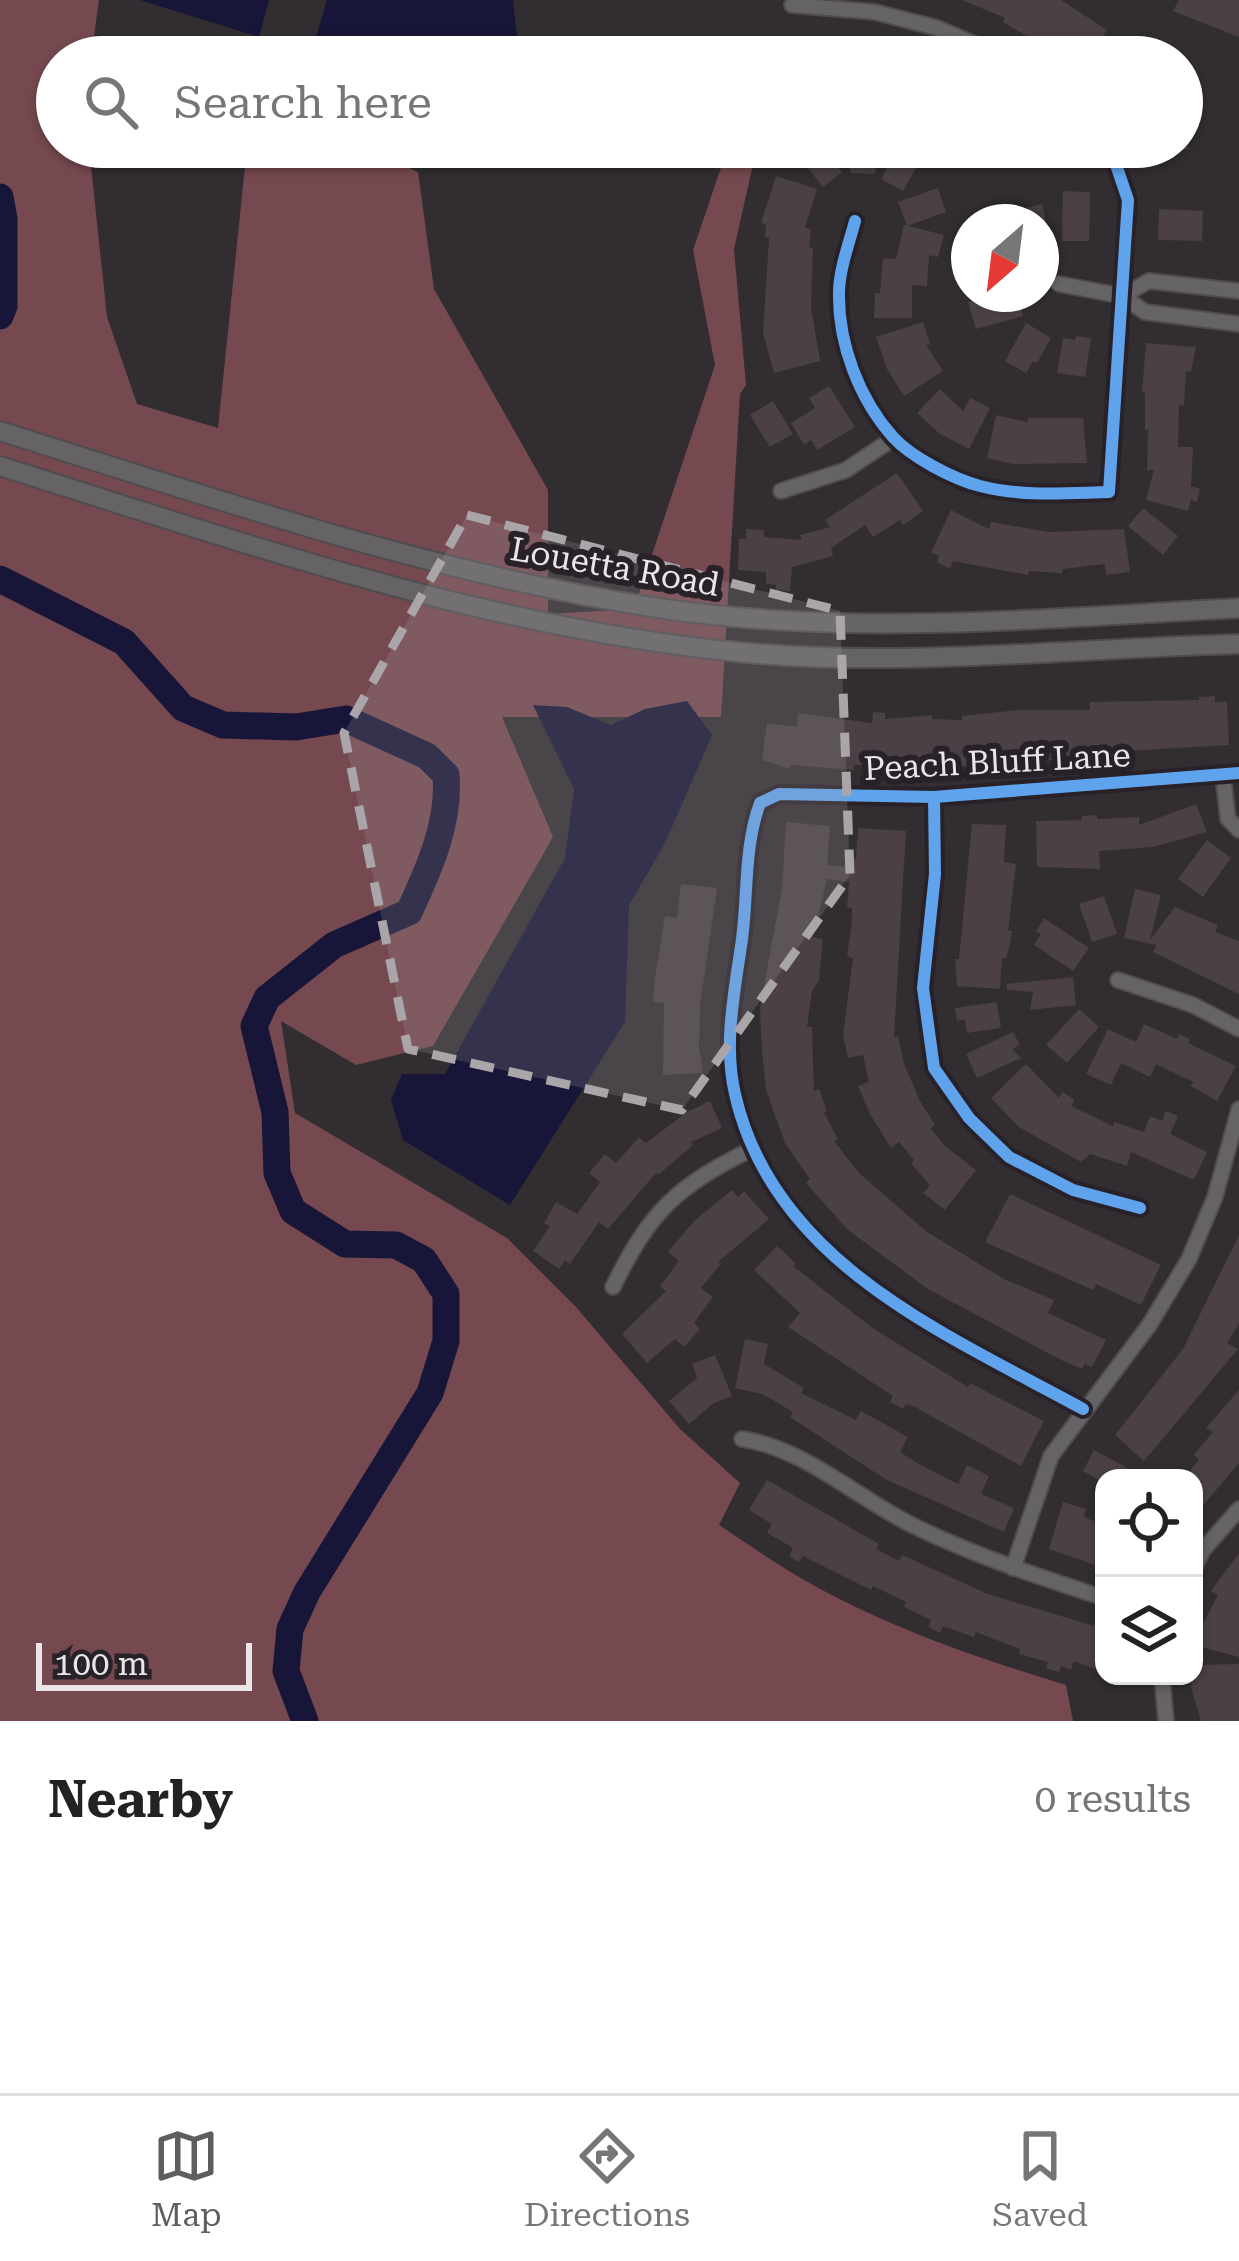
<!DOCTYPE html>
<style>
body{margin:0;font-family:"Roboto Serif",serif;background:#f6f6f6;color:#222}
.controls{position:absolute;right:36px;bottom:36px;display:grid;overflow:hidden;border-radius:24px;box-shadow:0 3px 9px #0004}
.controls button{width:108px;height:108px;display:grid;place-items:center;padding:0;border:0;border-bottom:3px solid #e0e0e0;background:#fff;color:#222;font:60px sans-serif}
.compass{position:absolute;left:951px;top:204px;width:108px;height:108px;border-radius:50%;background:#fff;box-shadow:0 3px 9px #0004;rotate:208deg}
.scale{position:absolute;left:36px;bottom:30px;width:216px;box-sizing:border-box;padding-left:12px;border:6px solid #e9e5e9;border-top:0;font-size:33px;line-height:42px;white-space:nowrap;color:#e9e5e9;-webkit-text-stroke:9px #282228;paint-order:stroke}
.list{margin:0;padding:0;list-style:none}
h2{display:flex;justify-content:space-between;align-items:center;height:156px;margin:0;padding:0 48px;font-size:51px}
h2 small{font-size:39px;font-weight:400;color:#767676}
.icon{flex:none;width:66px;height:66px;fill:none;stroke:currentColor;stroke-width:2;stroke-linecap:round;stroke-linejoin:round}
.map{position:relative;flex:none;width:1239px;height:1721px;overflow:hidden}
.search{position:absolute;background:#fff;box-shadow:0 3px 9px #0004;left:36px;right:36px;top:36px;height:132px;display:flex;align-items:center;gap:30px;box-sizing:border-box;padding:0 42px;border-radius:66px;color:#767676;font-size:45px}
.sheet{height:372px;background:#fff}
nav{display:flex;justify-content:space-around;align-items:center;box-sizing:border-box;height:168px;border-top:3px solid #e0e0e0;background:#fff;font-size:33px;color:#767676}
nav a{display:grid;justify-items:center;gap:6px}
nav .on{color:#5f5d5f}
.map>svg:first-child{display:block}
</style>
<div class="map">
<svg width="1239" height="1721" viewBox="0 0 1239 1721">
<rect width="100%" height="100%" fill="#312d31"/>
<path fill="#75494f" d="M0,0H99L91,57H57V147H89L107,317L137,404L218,428L247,147H360L418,172L434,289L548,490V614L634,609L715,365L693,250L728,147H757L734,249L746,385L740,394L721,717H502L553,837L433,1046L356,1065L281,1021L295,1113L507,1238L576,1307L680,1429L740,1483L719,1525C748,1544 776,1564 806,1581C887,1627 977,1658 1066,1685L1073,1721H0Z"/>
<path fill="#181638" d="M140,0H269L259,37Z
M327,0H513L517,37L501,57H310Z
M687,701L712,735L665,843L629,905L625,1022L510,1205L403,1140L391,1100L402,1074H445L565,858L574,789L533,705L567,707L611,725L645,709Z"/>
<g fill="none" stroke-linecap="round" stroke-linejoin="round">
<path stroke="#181638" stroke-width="27" d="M0,197L4,219V306L0,316
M0,579L124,642L183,708L223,725L296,727L346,719L427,756L446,775C450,823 429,869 409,912L334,945L267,998L254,1026L275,1112L277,1173L293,1211L345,1244L396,1245L424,1260L446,1294V1341L430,1393L307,1592L290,1629L286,1671L305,1721"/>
</g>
<path fill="#4a4046" d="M962,0H1061L1107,30L1103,36L1131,57H1077L1049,41L1045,47L1003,22L1005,18Z
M1179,0H1239V37L1173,11Z
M860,42L874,46L872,57H814L816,43L858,49Z
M791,147H822L842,172L823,187Z
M851,147H876L875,174L850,173Z
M1020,147H1064L1040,169Z
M1148,147H1189V148L1145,165L1139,151Z
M898,148L920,161L903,191L881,179Z
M776,176L817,189L805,228L811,229L809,248H813L811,307L820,361L774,373L763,333L769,238L765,237L766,224L761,223Z
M938,188L946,212L907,226L898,202Z
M1063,191L1090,192L1089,241H1062Z
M1042,204L1046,222H1017L1014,211Z
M1159,209L1203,211L1202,241L1158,240Z
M904,225L944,235L938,257L929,255L927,286L912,285V318H874L875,293H880L883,258L896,259Z
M996,294H1010L1013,303L1019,301L1023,316L976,329L968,302Z
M923,322L930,344L926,345L943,371L904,396L887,369L876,337Z
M1026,323L1051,338L1037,363L1033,361L1026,373L1005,361Z
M1076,336L1091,338L1085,377L1057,373L1063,338L1075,340Z
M1146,343L1196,347L1191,372L1186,371L1184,406L1179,405L1178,447H1193L1191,486L1200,489L1197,502L1191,500L1188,511L1146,500L1154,470H1147L1148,430H1145V393L1142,392Z
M829,386L855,427L817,450L811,440L804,445L791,423L815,408L809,398Z
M940,389L963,411L970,398L990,408L969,449L940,434L917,413Z
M773,401L793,434L770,447L750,415Z
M996,415L1027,422L1028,418H1083L1087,463L1014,464L987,458Z
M897,473L923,511L903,525L900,520L873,537L865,525L831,548L833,556L792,567L790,591L776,590V585L766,584V572L738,570L739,539H746V529L764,530V537L802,540L800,535L830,527L825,520Z
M1143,508L1178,536L1163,555L1128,526Z
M951,510L989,529L991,522L1049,532L1124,529L1130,572L1106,575L1105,564L1063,569L1062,573L1029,571L1028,575L953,561L950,569L937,562L939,556L931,552Z
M1215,696V702H1227L1229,745L1075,754V760H974V766L854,765V770L791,765L790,769L762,760L767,723L797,727L798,713L872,723L873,712L885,713V719L932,715V719L962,720V716L1018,710H1090V702L1199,700V697Z
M1196,804L1207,832L1153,847L1099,851L1100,869L1037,867L1036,821L1082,820V816L1097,815V819L1139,817V825Z
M786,822L830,826L827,865L851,867L852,859H856L858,828L906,831L894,1037L898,1036L904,1064L920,1101L935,1125L930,1128L946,1147L976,1170L945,1210L923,1193L930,1185L911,1163L914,1160L899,1142L891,1148L870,1114L858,1086L869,1082L863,1055L848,1058L843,1035L853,958L847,956L852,923V908L847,907L849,882L827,879L813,937L823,939L819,980L812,991L807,1027H812L814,1091L819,1089L827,1112L824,1113L838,1139L834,1141L859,1173L927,1232L1004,1279L1054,1300L1048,1313L1106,1340L1092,1367L1085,1364L1082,1369L1061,1360L928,1289L848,1230L806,1183L810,1179L785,1143L766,1090L762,1051L760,1008L782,888Z
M972,824L1006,825L1004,862L1016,864L1008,931H1012L1010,945L1006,958H1002L1000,989L957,986L955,959H959Z
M1207,840L1231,858L1203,897L1178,879Z
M681,884L717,888L700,1006L699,1048L703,1073L663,1075L664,1003L653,1002L655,978L665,916L677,918Z
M1135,889L1161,895L1150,940L1175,907L1218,925L1215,932L1239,941V994L1153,952L1156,945L1124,938Z
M1104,896L1117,934L1092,942L1079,904Z
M1044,918L1089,948L1073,971L1034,945L1041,934L1036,931Z
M1073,977L1076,1005L1030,1010L1033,992L1007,990V984Z
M997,1002L1001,1028L967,1033L965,1019L957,1021L955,1008Z
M1079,1009L1099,1027L1067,1063L1046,1045Z
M1144,1024L1177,1039L1179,1034L1190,1039L1188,1043L1236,1066L1217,1101L1191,1086L1193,1082L1156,1064L1150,1077L1121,1063L1111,1085L1086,1074L1108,1029L1136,1042Z
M1013,1032L1020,1045L1012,1049L1021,1058L977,1078L966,1054Z
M1026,1064L1059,1098L1062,1092L1075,1100L1071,1106L1113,1126L1114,1122L1144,1132L1150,1116L1162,1121L1166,1111L1178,1116L1170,1134L1207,1152L1194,1180L1131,1152L1127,1166L1090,1154L1081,1162L1019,1127L991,1098Z
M710,1101L722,1128L691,1142L693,1145L658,1175L656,1173L608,1229L599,1222L570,1264L565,1261L559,1269L533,1251L550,1226L544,1223L556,1202L577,1214L600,1182L589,1173L605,1154L616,1163L639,1137L646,1143L687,1112Z
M732,1190L738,1197L744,1191L769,1219L718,1262L721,1264L701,1288L713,1297L694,1323L700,1329L684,1347L675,1339L647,1363L622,1334L666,1291L660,1286L679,1261L668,1252L695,1220Z
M1010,1194L1161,1265L1141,1305L1096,1284L1093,1290L985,1242Z
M1239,1235V1323L1227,1343L1238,1349L1144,1461L1115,1435L1183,1349Z
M777,1246L796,1263L793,1266L874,1329L968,1387L970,1383L1044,1421L1021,1466L915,1407L906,1404L903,1409L890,1402L893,1396L788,1327L800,1313L754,1270Z
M745,1339L768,1344L764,1364L804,1388L801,1393L856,1420L861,1411L908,1437L900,1452L917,1463L958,1484L967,1465L989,1476L981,1494L1014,1508L1004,1532L885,1479L790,1417L793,1412L762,1394L735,1388Z
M715,1355L732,1396L714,1403L689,1424L669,1401L697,1378L692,1364Z
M1239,1390V1463L1194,1516V1478H1184L1199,1460L1194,1455L1213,1432L1206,1428Z
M1094,1450L1146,1478H1104V1483L1083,1471Z
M767,1480L879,1544L876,1549L899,1561L902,1555L988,1594L1104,1629V1672L1074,1661L1071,1670L1061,1666L1059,1672L1046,1668L1048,1662L1019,1654L1020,1649L976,1632L974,1637L943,1626L940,1633L928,1627L931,1620L904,1607L906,1602L873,1586L871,1590L803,1556L799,1562L789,1556L793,1548L767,1533L772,1524L749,1510Z
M1063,1502L1086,1509L1084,1517L1104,1525V1549L1098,1566L1049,1549Z
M1239,1553V1657L1194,1645L1198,1621L1203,1623L1218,1595L1211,1591Z
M1239,1664V1721H1201L1191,1687L1194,1665Z"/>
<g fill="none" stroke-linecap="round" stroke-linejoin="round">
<g stroke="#4f4b4f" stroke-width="18">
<path id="street" d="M792,5L875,12L937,28L1005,57
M855,221C849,244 839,270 839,293C838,343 859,399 893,437C911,457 953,479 980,486C1022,497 1066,493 1109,492L1128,200L1110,147
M1059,284L1122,296L1145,312L1239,324
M1122,296L1149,281L1239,291
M781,491L846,470L894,438
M1223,775L1228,819L1239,830
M934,797L935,874L923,988L934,1068L969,1118L1009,1157L1073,1190L1140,1208
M1118,980L1193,1005L1239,1029
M613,1287C650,1211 677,1186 752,1149
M1083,1409C946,1334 773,1263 735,1094C723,1043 735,990 742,939C748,894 744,846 760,803L779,794L934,797L1239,773
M742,1439C804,1448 857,1498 914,1526C975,1556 1040,1577 1104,1598
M1013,1568L1051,1456L1150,1324L1189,1259L1215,1197L1239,1109
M1194,1568L1203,1550L1239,1509
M1162,1676L1166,1721"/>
</g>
<g stroke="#4f4b4f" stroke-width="22">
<path id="secondary" d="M0,431C216,499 434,574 658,608C851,637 1046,618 1239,608
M0,466C244,543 492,630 748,653C912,667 1075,648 1239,644"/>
</g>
<use href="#street" stroke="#666366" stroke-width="14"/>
<use href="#secondary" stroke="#666366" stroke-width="18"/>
<g stroke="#282228" stroke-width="20">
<path id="cycleway" d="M855,221C849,244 839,270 839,293C838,343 859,399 893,437C911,457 953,479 980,486C1022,497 1066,493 1109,492L1128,200L1110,147
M934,797L935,874L923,988L934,1068L969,1118L1009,1157L1073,1190L1140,1208
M1083,1409C946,1334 773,1263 735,1094C723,1043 735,990 742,939C748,894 744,846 760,803L779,794L934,797L1239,773"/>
</g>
<use href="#cycleway" stroke="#60a3ed" stroke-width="12"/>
</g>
<path fill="#a9a5a9" fill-opacity="0.2" stroke="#a9a5a9" stroke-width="9" stroke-dasharray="24 15" stroke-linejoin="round" d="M467,515L840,611L850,875L682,1110L408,1049L344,733Z"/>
<g text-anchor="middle" stroke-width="12" stroke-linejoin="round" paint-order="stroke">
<g font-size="33" fill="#e9e5e9" stroke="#282228">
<text transform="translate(615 566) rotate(10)" y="12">Louetta Road</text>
<text transform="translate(997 761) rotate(-3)" y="12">Peach Bluff Lane</text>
</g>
</g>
</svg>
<div class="controls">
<button><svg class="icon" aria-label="locate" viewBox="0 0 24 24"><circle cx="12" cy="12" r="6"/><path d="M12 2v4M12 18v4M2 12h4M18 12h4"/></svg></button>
<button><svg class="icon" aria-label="layers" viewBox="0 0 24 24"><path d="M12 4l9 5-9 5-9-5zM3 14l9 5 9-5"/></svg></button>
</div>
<svg class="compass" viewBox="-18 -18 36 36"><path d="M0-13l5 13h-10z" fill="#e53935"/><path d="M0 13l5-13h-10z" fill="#767676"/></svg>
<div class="scale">100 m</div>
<div class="search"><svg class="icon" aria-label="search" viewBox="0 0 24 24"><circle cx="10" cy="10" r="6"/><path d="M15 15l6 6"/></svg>Search here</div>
</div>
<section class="sheet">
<h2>Nearby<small>0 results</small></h2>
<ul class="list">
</ul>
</section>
<nav>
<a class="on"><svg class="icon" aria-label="map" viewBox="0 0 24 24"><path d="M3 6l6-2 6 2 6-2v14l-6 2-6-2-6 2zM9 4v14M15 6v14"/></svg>Map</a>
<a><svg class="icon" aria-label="directions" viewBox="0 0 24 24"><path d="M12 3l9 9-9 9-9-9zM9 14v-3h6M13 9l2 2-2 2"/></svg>Directions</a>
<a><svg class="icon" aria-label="saved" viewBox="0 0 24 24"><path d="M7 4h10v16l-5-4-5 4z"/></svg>Saved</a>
</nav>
